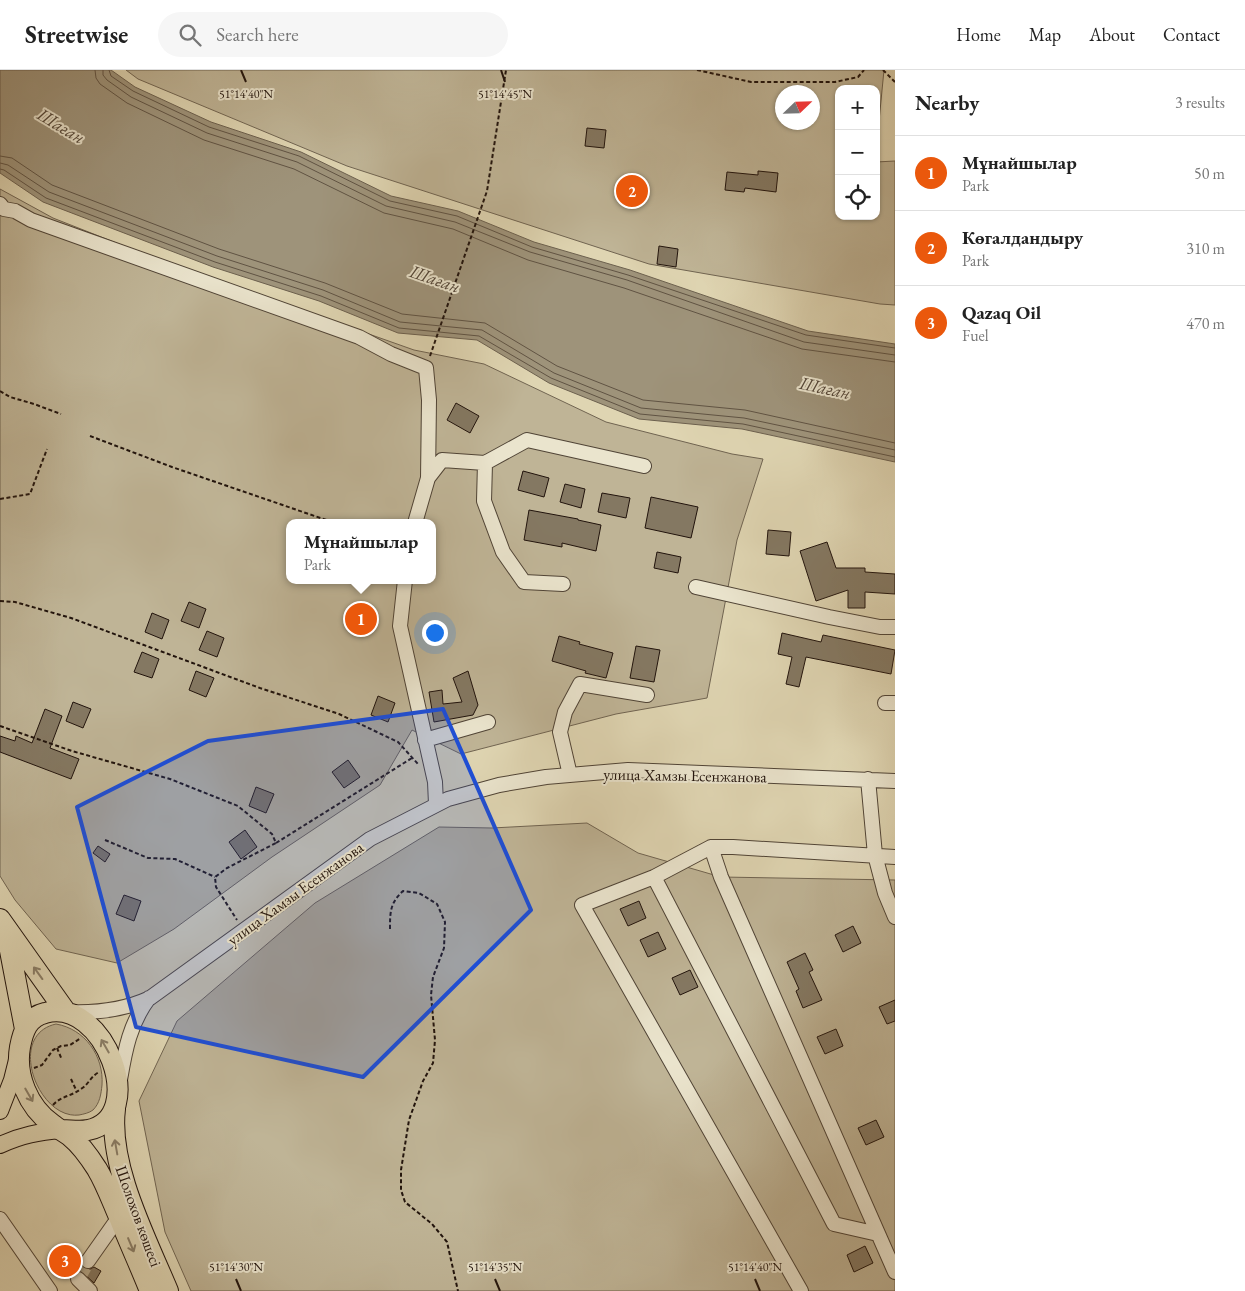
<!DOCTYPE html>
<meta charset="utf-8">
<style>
body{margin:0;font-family:"EB Garamond",serif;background:#f6f6f6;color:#222}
.controls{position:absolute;right:15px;top:15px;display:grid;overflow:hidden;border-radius:10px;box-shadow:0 1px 4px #0004}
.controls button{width:45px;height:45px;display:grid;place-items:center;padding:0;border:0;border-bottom:1px solid #e0e0e0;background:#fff;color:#222;font:25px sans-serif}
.compass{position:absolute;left:775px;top:15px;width:45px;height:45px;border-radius:50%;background:#fff;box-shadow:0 1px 4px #0004;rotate:67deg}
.you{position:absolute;left:434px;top:562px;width:18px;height:18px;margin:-12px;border:4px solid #fff;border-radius:50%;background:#1a73e8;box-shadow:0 0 0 8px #1a73e833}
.badge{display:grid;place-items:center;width:32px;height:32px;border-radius:50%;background:#ea580c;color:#fff;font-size:16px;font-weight:700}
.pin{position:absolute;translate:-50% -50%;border:2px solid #fff;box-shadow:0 1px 5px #0006}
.popup{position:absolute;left:286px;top:449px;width:150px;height:65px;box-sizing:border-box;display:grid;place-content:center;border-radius:10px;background:#fff;filter:drop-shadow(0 1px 4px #0005);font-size:16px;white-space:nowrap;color:#767676}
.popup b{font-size:19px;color:#222}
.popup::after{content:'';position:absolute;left:50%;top:100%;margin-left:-10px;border:10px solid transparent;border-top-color:#fff}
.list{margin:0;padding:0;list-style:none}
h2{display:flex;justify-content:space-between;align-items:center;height:65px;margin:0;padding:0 20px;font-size:21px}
h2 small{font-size:16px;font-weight:400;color:#767676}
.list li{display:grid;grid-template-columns:32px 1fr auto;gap:15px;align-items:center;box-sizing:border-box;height:75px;padding:0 20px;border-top:1px solid #e0e0e0}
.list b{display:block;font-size:19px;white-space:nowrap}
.list p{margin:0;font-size:16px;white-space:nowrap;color:#767676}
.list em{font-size:16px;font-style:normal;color:#767676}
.icon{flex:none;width:28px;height:28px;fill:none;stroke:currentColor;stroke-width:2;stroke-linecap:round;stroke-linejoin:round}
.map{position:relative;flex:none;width:895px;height:1221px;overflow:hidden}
header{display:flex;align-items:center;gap:30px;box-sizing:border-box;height:70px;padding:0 25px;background:#fff;border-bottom:1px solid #e0e0e0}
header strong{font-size:24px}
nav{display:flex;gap:28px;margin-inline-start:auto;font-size:18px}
.search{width:350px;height:45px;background:#f6f6f6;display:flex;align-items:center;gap:12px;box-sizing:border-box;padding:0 18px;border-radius:28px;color:#767676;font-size:19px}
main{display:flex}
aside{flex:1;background:#fff}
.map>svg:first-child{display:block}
</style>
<header>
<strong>Streetwise</strong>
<div class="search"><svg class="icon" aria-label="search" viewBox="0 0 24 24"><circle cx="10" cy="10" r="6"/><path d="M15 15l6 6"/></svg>Search here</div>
<nav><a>Home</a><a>Map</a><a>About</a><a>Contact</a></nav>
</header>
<main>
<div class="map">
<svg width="895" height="1221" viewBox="0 0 895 1221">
<rect width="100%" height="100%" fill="#dfd5b2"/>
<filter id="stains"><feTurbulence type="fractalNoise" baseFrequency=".004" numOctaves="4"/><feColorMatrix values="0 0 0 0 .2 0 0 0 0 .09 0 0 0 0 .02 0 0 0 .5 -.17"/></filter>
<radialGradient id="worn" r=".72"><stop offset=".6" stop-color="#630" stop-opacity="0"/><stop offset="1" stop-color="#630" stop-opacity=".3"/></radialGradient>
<path fill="#bfb496" stroke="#706451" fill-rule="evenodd" d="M126,0H884L876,82V19H839V146H876V92L895,91V235L880,234L649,194L347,96L138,9ZM782,22H812V52H782Z
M0,119L53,148L157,189L414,280L484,294L606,352L732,384L763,389L737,470L707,628L616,644L461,684L412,660L380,715L272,787L174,859L117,893L56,879L15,830L0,806ZM290,453H432V510H290Z
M587,753L638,783L721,807L895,810V1221H191L165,1162L139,1031L177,951L315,833L439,757L492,758Z
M56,954C85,959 104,986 102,1015C101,1024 100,1033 93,1040C89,1043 84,1044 79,1045C38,1050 6,965 56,954Z"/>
<path fill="#9e937a" stroke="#6c604e" d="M0,0H111L135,17L211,52L301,82L391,126L458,141L534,172L630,200L808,261L895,274V392L742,359L639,349L549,313L477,270L398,263L319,231L213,197L43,132L0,103Z"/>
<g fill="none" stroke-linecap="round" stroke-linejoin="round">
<path stroke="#605343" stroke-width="1" d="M95,0L96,8L100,14L127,33L204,70L294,99L384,143L453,159L528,190L624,218L802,279L895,292
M103,0V5L107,10L131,27L207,63L297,92L386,136L455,152L530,182L627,210L804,272L895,285
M109,0L111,6L133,21L209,57L299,86L390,131L457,146L532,177L628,205L806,265L895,278
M0,86L12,88L52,115L219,179L325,213L402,244L485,253L557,296L643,330L745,340L895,373
M0,93L8,95L49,122L217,186L323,220L400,252L482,260L554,303L641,338L744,348L895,380
M0,99L4,100L46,128L215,192L321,226L399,258L479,266L551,308L640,344L743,354L895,387"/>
</g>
<path fill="#847862" stroke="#21130c" d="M587,58L606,60L604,78L585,76Z
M758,101L778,103L776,122L745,118L744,122L725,120L727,102L758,105Z
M659,176L678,179L676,197L657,194Z
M456,333L479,346L470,363L447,350Z
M523,401L549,408L544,427L518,420Z
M565,414L585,419L581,438L560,432Z
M602,423L630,428L626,448L598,442Z
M651,427L698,437L691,468L645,458Z
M529,440L578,449V450L601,455L596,481L562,473V477L524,470Z
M768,460L791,462L789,486L766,484Z
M827,472L836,498H865V502L895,504V524L865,522V538H848V520L816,531L800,481Z
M657,482L681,487L678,503L654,498Z
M189,532L206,539L199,558L181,551Z
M152,543L169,550L162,569L145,562Z
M207,561L224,568L217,587L199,580Z
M782,563L821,572L823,565L895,580L891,604L806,587L799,617L786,614L792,587L778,584Z
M559,566L580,572L579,574L613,583L606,608L585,603L586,601L552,591Z
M636,576L660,580L654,612L630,608Z
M142,582L159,589L152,608L134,602Z
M196,601L214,608L206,627L189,620Z
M468,601L478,635L473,645L434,652L429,622L442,620L443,634L462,632L453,608Z
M378,626L395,633L388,652L371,645Z
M73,632L91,639L83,658L66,651Z
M45,639L62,646L50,678L79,689L71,709L0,682V666L15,671L16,666L32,673Z
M348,690L360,707L344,718L332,702Z
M256,717L274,724L266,743L249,736Z
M245,760L257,777L241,789L229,772Z
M98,776L110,784L105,792L93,783Z
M124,825L141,831L134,851L116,844Z
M639,831L646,848L628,856L620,839Z
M853,856L861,873L843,882L835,865Z
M658,862L666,879L648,887L640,870Z
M805,883L813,900L809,902L822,930L803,938L796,921L799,919L787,892Z
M690,900L698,917L680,925L672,908Z
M895,930V951L887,954L879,937Z
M836,959L843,976L825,984L817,967Z
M876,1050L884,1067L866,1075L858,1058Z
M865,1176L873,1193L854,1202L847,1185Z
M64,1181L80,1189V1194L83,1198L88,1200L94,1197L101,1201L94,1213L81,1201L72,1203L57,1194Z"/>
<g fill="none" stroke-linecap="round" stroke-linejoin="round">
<path stroke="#b9ae91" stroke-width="14" stroke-dasharray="14 7" stroke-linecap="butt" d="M78,1209L88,1191"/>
<g stroke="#504436" stroke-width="16">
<path id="minor" d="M0,134L4,139L15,141L31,150L359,267L391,284L426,298L429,330L428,408
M485,393L484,431L503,482L524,512L563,514
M415,453L428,408L442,390L485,393L527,370L644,396
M405,510L400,556L435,712L436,734
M696,517L829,547L880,557H895
M885,633H895
M425,670L488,652
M570,705L560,662L565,642L580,614L647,625
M868,709L875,785L885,823L895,847
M711,777L654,807L582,835L801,1221
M895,787L733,777H711L721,807L895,1202
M654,807L834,1154L878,1164
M70,942C98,943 124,940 150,928L370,769L448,729L499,715L546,707L628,700L895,711
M120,1010C125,980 130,953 149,928
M0,1149L50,1221
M88,1191L119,1147
M78,1209L90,1221"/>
</g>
<g stroke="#21130c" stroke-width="18">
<path id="major" d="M0,1041L12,1010L17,990
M0,1075C22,1065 38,1062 62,1060"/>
</g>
<g stroke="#21130c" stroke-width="22">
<path id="highway" d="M0,849L66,942
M7,865L25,959
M115,1039C108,1096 146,1168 168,1221
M62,1060C70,1060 80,1062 88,1060C150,1048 104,926 45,943C28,947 23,961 20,977C15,1005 28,1037 52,1054C58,1059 65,1062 71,1067C81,1075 90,1088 97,1099C106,1114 112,1131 119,1147C129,1172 140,1196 150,1221"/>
</g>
<path stroke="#21130c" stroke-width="2" stroke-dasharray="4 2.5" stroke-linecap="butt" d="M697,0L751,12H835L858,7L864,0
M883,0L895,12
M430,286L487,121L506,0
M0,321L10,327L34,334L61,344
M90,366L172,397L335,453
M0,429L30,424L47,379
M0,531L15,532L71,548L260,618L339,644L398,672L418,694
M0,656L72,681L170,709L238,736L272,764L276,773L227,798L215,807L216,817L237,850
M105,770L148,788L175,789L215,807
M276,773L412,688
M390,859C390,842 390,833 403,821L419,823L437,834L445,852L444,878L433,907L431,925L435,970L433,993L423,1011L409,1050L401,1100V1120L405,1132L432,1154L447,1172L458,1221
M57,978L62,990
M34,998L42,995L53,980L61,976L70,975L81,968
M71,1009L77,1022
M53,1035C61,1026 72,1026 81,1019C89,1014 90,1007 99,1002"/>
<use href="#minor" stroke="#eae4cd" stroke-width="14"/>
<use href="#major" stroke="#dfd5b2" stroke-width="16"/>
<use href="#highway" stroke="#dfd5b2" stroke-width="20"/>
</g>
<defs><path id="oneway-shaft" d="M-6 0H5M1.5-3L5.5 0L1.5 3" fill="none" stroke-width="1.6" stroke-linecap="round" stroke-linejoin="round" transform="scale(1.25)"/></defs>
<g stroke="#8a7e67">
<use href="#oneway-shaft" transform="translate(38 903) rotate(-126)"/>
<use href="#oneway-shaft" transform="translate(105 976) rotate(-120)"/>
<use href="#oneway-shaft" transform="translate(29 1025) rotate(60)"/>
<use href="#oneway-shaft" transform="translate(116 1077) rotate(-100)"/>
<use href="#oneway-shaft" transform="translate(131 1175) rotate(67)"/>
</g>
<path fill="#1d4ed8" fill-opacity="0.2" stroke="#1d4ed8" stroke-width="4" stroke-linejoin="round" d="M443,639L531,840L363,1007L136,957L77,737L208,671Z"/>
<path fill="none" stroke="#21130c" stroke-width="2" d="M241,0L246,12M501,0L505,12M236,1209L241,1221M495,1209L500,1221M755,1209L760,1221"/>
<g text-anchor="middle" stroke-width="4" stroke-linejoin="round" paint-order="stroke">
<g font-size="16" fill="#21130c" stroke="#eae4cd">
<text transform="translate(685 705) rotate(1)" y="6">улица Хамзы Есенжанова</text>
<text transform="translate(295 823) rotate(-36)" y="6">улица Хамзы Есенжанова</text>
<text transform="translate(139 1146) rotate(70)" y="6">Шолохов көшесі</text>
</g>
<g font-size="18" font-style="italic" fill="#534638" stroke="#eae4cd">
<text transform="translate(61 56) rotate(31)" y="6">Шаған</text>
<text transform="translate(435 209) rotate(19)" y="6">Шаған</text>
<text transform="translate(825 318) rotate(12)" y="6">Шаған</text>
</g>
</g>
<g font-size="12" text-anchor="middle" fill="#21130c" stroke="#eae4cd" stroke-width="4" stroke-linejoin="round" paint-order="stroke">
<text x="246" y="28">51°14'40"N</text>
<text x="505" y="28">51°14'45"N</text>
<text x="236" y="1201">51°14'30"N</text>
<text x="495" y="1201">51°14'35"N</text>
<text x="755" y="1201">51°14'40"N</text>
</g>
<rect width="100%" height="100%" filter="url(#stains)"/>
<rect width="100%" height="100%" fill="url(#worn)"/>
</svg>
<div class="controls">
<button>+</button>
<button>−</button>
<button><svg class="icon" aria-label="locate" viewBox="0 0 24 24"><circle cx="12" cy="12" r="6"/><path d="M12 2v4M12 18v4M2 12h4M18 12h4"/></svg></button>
</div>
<svg class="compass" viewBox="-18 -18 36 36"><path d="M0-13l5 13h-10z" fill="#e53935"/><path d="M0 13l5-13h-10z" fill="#767676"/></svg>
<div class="you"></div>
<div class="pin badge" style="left:361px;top:549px">1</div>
<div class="popup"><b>Мұнайшылар</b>Park</div>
<div class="pin badge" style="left:632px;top:121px">2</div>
<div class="pin badge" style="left:65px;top:1191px">3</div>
</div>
<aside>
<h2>Nearby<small>3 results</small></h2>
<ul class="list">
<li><span class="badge">1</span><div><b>Мұнайшылар</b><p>Park</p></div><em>50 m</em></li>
<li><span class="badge">2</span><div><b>Көгалдандыру</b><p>Park</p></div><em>310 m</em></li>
<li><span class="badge">3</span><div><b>Qazaq Oil</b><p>Fuel</p></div><em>470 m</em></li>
</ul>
</aside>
</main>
